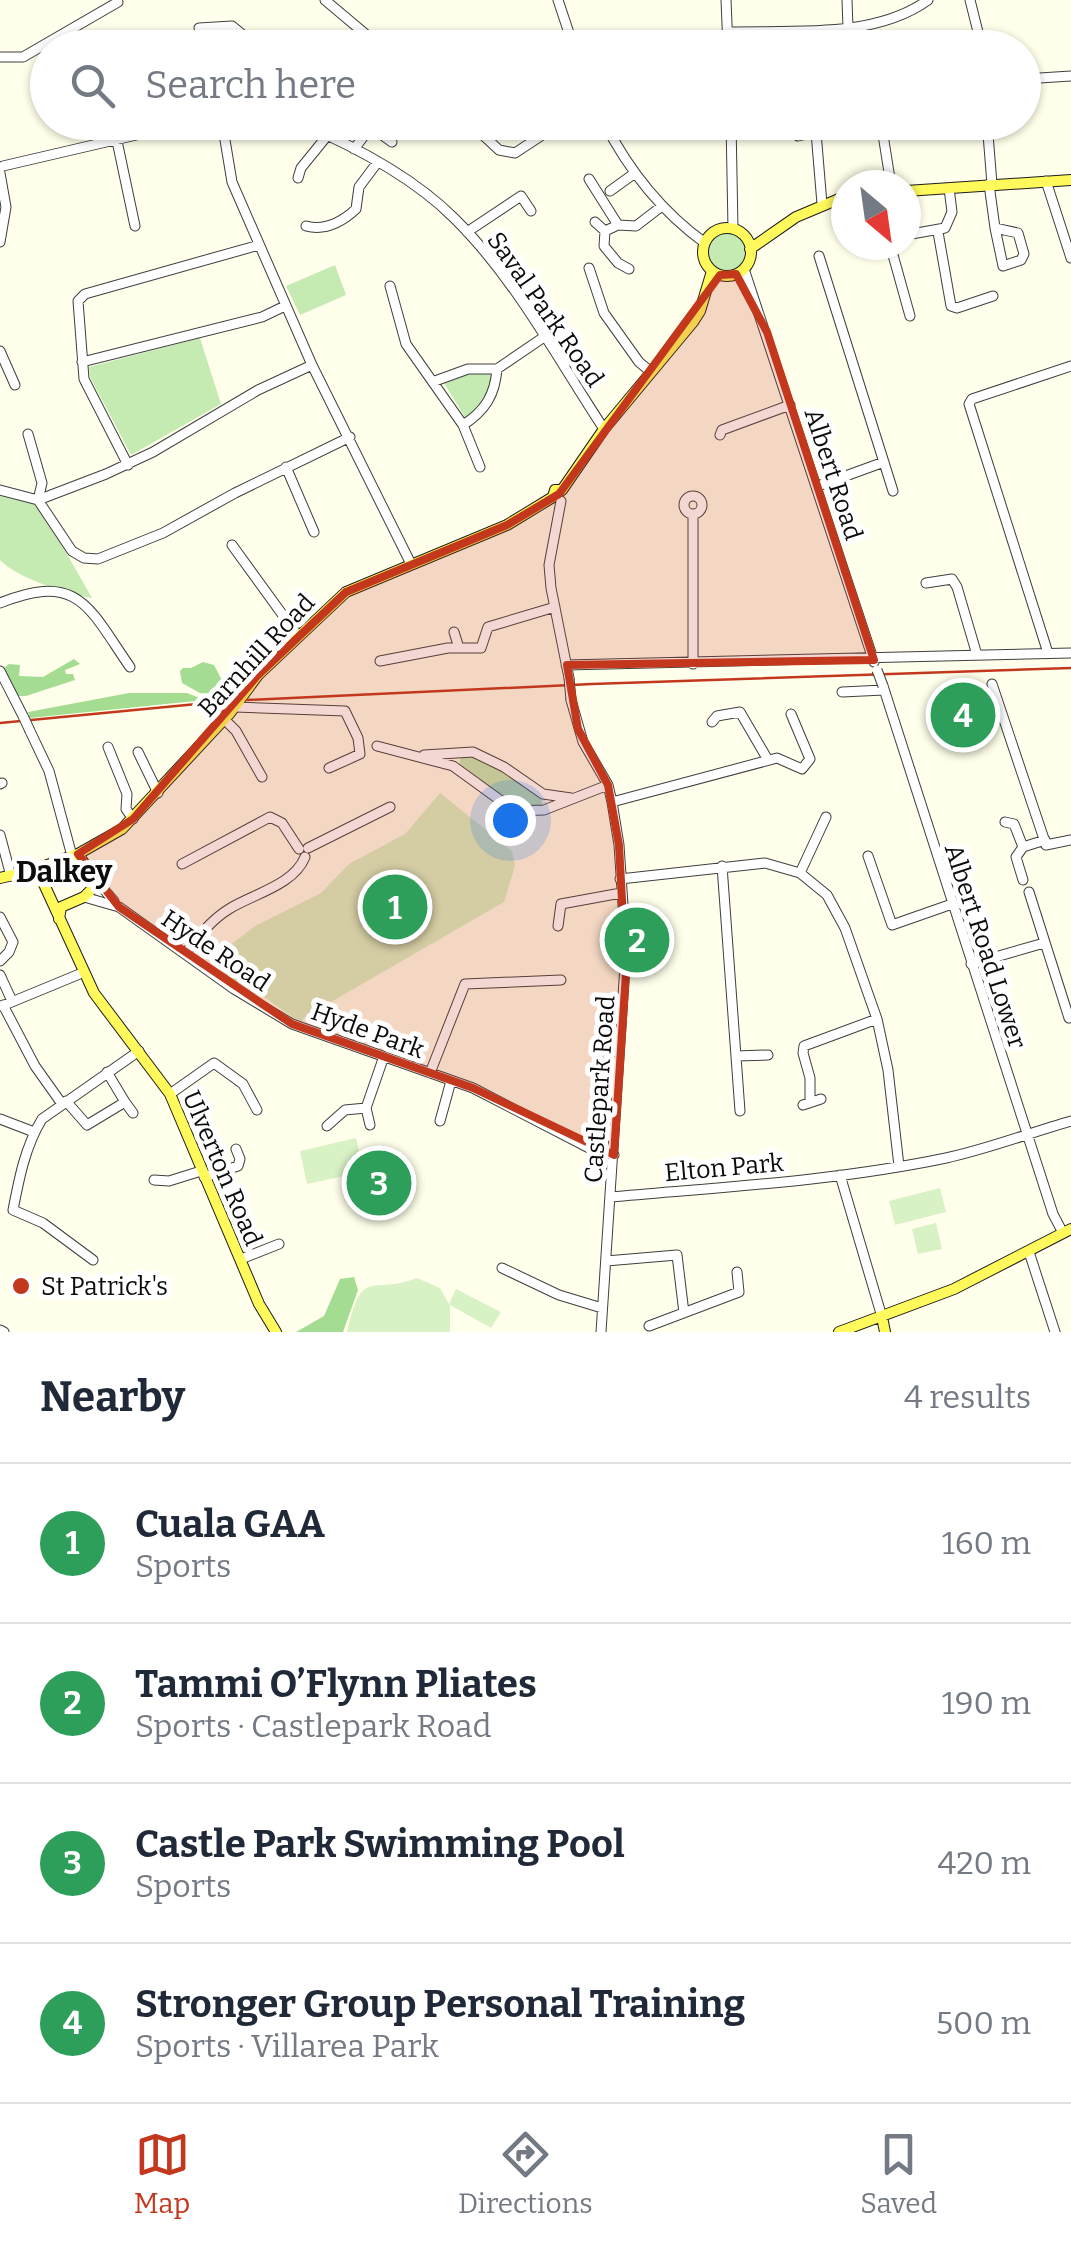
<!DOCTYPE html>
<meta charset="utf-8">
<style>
body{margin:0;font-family:Bitter,serif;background:#f6f6f7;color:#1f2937}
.compass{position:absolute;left:831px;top:170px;width:90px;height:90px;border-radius:50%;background:#fff;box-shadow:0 2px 8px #0004;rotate:151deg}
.you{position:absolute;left:510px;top:820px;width:35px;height:35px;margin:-25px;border:8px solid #fff;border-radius:50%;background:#1a73e8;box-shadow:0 0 0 15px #1a73e833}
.badge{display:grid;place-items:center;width:65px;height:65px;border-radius:50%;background:#c3371d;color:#fff;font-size:32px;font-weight:700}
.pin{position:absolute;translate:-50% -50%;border:5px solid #fff;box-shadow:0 2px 10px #0006}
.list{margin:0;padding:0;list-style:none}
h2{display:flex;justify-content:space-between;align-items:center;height:130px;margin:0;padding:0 40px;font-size:42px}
h2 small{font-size:32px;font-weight:400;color:#747a83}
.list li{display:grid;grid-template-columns:65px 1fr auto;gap:30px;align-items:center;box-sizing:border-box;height:160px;padding:0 40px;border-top:2px solid #e0e1e3}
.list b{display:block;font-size:38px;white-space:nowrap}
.list p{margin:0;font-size:32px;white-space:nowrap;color:#747a83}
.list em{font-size:32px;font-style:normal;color:#747a83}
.icon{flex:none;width:55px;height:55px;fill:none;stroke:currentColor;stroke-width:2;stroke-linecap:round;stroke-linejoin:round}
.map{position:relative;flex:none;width:1071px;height:1332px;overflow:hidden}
.search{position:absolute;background:#fff;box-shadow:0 2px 8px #0004;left:30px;right:30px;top:30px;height:110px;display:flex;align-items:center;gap:25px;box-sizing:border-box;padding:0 35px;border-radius:55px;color:#747a83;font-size:38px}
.sheet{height:770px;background:#fff}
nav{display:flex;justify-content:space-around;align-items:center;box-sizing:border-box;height:140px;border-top:2px solid #e0e1e3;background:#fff;font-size:28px;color:#747a83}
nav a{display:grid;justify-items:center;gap:5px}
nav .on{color:#c3371d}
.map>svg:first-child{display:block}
</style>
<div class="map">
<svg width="1071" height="1332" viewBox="0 0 1071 1332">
<rect width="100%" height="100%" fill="#ffffeb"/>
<path fill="#c5ebb3" d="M706 251a20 20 0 1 1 40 0a20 20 0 1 1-40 0Z
M335,265L346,295L300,315L286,286Z
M200,338L221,404L131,455L90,377L89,367Z
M481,371L490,374L493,379L487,400L466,419L444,383L456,376Z
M0,493L24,497L39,505L92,598C65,593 19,579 0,560Z
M467,756L492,764L541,797L542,804L539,808L520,809L459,768L460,759Z"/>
<path fill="#a4dd91" d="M74,659L80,664L65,670L66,674H73L75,680L26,696H18L4,668L9,664L20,665L19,676L43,677Z
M203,662L214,665L224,684L235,692L236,698L200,693L182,683L180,671L183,668H191Z
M129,693H187L205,700L30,718L28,712Z
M354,1277L358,1290L343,1332H296L324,1316L340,1279Z"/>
<path fill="#d9f2c5" d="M440,793L512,851L515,866L504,902L305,1017L301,1023L253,989L220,974L236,952L229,946L255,926L321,893L349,864L405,834Z
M356,1138L364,1172L307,1184L300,1151Z
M940,1188L946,1212L895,1225L889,1201Z
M936,1223L942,1249L918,1254L912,1229Z
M417,1278L440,1288L449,1304L456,1289L501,1312L491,1328L450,1305V1332H347C363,1265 369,1296 417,1278Z"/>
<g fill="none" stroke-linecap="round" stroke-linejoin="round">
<g stroke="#3f3f3f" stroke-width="11">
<path id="minor" d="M325,0L382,48
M558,0L574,48
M726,0L728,48
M847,0L848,27
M970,0L982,48
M199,28L232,26L259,48
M728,32C792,30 874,39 928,0
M684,48L728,46
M0,57H23L118,2
M1024,79L1071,76
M222,122L232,182L312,365L411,564
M298,122C352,145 412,176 454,218C515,278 557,358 604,429
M469,122L499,150L515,153L562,122
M604,122C628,169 662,212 705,243
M731,122L733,229
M881,122L891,185
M987,122L992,184
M798,136L816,132L822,204
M117,141L135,226
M354,149L371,127L392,142
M3,166L192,122
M0,173L6,207L0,242
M298,178L301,168L327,136
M589,179L618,225
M1046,181L1071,258
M989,184L995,228L1018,233L1024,254L1021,260L1003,266L995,228
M610,191L635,173
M595,222L605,231
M306,226C325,231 341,223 356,209L359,187L377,163
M467,232L521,196L531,211
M938,232L951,306L957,308L993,296
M906,235L945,228L952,212L949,188
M893,245V255L910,316
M819,256L893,491
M589,268L604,313L639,362L651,372
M629,269L618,263L604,246L605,231L618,225L636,226L662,206
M744,269L874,662
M390,286L406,344L463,425L480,467
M0,351L15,385
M82,362L262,317L285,306
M435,381L468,369H497
M463,425C485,411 495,395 497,369L544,337
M28,434L42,483L38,500L72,551L84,558L98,559L163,533L235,493L350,437
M720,435L722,430L790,405
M128,465L84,379L78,301L85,294L259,245
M286,467L314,532
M818,486L884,462
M0,490L38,500L106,474L153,452L258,390L312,365
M684 505a9 9 0 1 1 18 0a9 9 0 1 1-18 0Z
M561,501L549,565L551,588L569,678
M232,545L298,636
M926,583L952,579L957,587L977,655
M0,603C79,571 89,608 130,667
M454,632L459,648
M1048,653L969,404L972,399L1071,366
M380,661L448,648H481L488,627L555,607
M693,664V515
M566,665L1071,653
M0,671L24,718
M992,684L1046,845L1071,840
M883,686L1053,1214L1063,1233
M842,692L884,690
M571,700L583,742L608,785L612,802L619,845L626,950L601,1332
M235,707L345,711L358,738L360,754L329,768
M224,719L236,731L262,777
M712,722L717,716L740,712L768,760
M30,731L49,771L72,856
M377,746L453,766L515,811L544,810L608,785
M108,747L127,794L126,809L133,819
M138,752L158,793
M424,755L473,752L504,767L543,794L571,798
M0,784L2,783
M612,802L777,758L802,769L810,759L791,714
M1005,822L1014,824L1023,847
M0,835L11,876
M308,848L390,807
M868,856L892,925L952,904
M182,864L270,817L282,823L299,849
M722,866L740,1111
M800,873L826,817
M93,877L114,901
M620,879L765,863L800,873L827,895L845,928L877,1019L888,1070L899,1166
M1023,880L1016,857L1023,847L1045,840
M1029,892L1069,1018
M84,897L119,907L234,989L292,1024L473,1088L593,1150L614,1155
M0,917L13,942L9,952L0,961
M558,926L561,904L621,893
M185,954C198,937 211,920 229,909C253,894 294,885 305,857
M971,964L1044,943
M0,975L12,1001
M3,1005L35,1066L62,1104
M2,1006L82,973
M736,1056L768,1055
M107,1072L125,1102
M430,1073L465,984L561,980
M170,1094L214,1063L243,1084L257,1110
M66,1101L87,1125L125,1102L133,1113
M810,1102V1078L803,1053L804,1046L877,1019
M803,1105L821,1099
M366,1108L370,1125
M0,1119L34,1132
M440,1121L451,1081
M327,1126L345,1110L366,1108L383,1059
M840,1175L882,1317
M204,1177L238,1166L240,1159L236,1149
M154,1180L169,1181L201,1171
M611,1197C723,1187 836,1181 946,1158C988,1149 1029,1133 1071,1121
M1029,1252L1055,1332
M241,1259L279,1244
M93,1260L43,1223L13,1210C19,1179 25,1147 42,1119L139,1051
M606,1261L677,1255L684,1313
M502,1268L559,1295L602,1308
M649,1326L739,1292L737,1272
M0,1330L4,1332"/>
</g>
<g stroke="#1d1d1d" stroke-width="12">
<path id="major" d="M906,191L1071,180
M703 252a24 24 0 1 1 48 0a24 24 0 1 1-48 0Z
M750,249L796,217L846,196
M37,869L94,993L170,1094L259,1304L276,1332
M0,878L31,871L78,854L122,829L230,713L258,675L346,592L507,525L553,497L555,490H562L604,429L693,322L700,311L712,271
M59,919L61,907L84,897L93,888V877L78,854
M882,1317L885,1332
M839,1332L954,1289L1071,1229"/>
</g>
<use href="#minor" stroke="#fff" stroke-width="9"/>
<use href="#major" stroke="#fff95b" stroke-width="10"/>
<path stroke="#c3371d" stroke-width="2.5" d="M247,700L592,684L1071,668
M0,723L228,701"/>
<g stroke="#3f3f3f" stroke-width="11" stroke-linecap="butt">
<path id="minor-bridge" d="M877,670L883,686
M569,678L571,700
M24,718L30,731"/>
</g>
<use href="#minor-bridge" stroke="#fff" stroke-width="9"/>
</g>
<path fill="#c3371d" fill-opacity="0.2" stroke="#c3371d" stroke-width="8" stroke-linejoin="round" d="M736,274L767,332L874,660L567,665L578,729L608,785L619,845L626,973L614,1155L473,1088L292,1024L119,907L78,854L133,819L258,675L346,592L507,525L559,494L720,275Z"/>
<circle fill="#c3371d" stroke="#fff" stroke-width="4" cx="21" cy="1286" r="10"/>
<g text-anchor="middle" stroke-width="10" stroke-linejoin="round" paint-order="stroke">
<g font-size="25" fill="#0c0c0c" stroke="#fff">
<text transform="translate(546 309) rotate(55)" y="9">Saval Park Road</text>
<text transform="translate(834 474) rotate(72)" y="9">Albert Road</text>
<text transform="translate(256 655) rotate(-47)" y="9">Barnhill Road</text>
<text transform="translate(986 946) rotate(72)" y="9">Albert Road Lower</text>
<text transform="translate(216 950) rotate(34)" y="9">Hyde Road</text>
<text transform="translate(368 1030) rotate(20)" y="9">Hyde Park</text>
<text transform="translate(599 1089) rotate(-86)" y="9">Castlepark Road</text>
<text transform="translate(724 1167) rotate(-5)" y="9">Elton Park</text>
<text transform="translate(223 1168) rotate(67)" y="9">Ulverton Road</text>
</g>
<g font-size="25" fill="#0c0c0c" stroke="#fff" text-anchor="start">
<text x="41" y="1295">St Patrick's</text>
</g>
<g font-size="30" font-weight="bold" fill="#0c0c0c" stroke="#fff">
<text x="64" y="882">Dalkey</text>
</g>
</g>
</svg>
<svg class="compass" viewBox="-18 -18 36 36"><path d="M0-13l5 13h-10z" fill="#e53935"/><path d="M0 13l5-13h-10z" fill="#747a83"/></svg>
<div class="you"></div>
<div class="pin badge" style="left:395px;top:907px;background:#2e9e5b">1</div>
<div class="pin badge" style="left:637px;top:940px;background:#2e9e5b">2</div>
<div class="pin badge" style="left:379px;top:1183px;background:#2e9e5b">3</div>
<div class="pin badge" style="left:963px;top:715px;background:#2e9e5b">4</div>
<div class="search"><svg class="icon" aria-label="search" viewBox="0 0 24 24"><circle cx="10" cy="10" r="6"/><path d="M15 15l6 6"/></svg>Search here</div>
</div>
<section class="sheet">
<h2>Nearby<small>4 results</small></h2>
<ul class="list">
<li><span class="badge" style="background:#2e9e5b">1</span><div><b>Cuala GAA</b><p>Sports</p></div><em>160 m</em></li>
<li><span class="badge" style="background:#2e9e5b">2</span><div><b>Tammi O’Flynn Pliates</b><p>Sports · Castlepark Road</p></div><em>190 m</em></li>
<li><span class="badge" style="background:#2e9e5b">3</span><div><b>Castle Park Swimming Pool</b><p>Sports</p></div><em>420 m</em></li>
<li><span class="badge" style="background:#2e9e5b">4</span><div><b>Stronger Group Personal Training</b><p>Sports · Villarea Park</p></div><em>500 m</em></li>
</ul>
</section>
<nav>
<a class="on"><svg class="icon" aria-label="map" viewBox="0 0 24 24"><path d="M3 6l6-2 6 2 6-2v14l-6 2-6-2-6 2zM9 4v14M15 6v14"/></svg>Map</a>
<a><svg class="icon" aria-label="directions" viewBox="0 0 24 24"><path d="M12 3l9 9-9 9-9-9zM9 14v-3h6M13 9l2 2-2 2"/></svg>Directions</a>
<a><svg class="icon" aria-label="saved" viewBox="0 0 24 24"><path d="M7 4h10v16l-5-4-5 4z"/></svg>Saved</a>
</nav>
